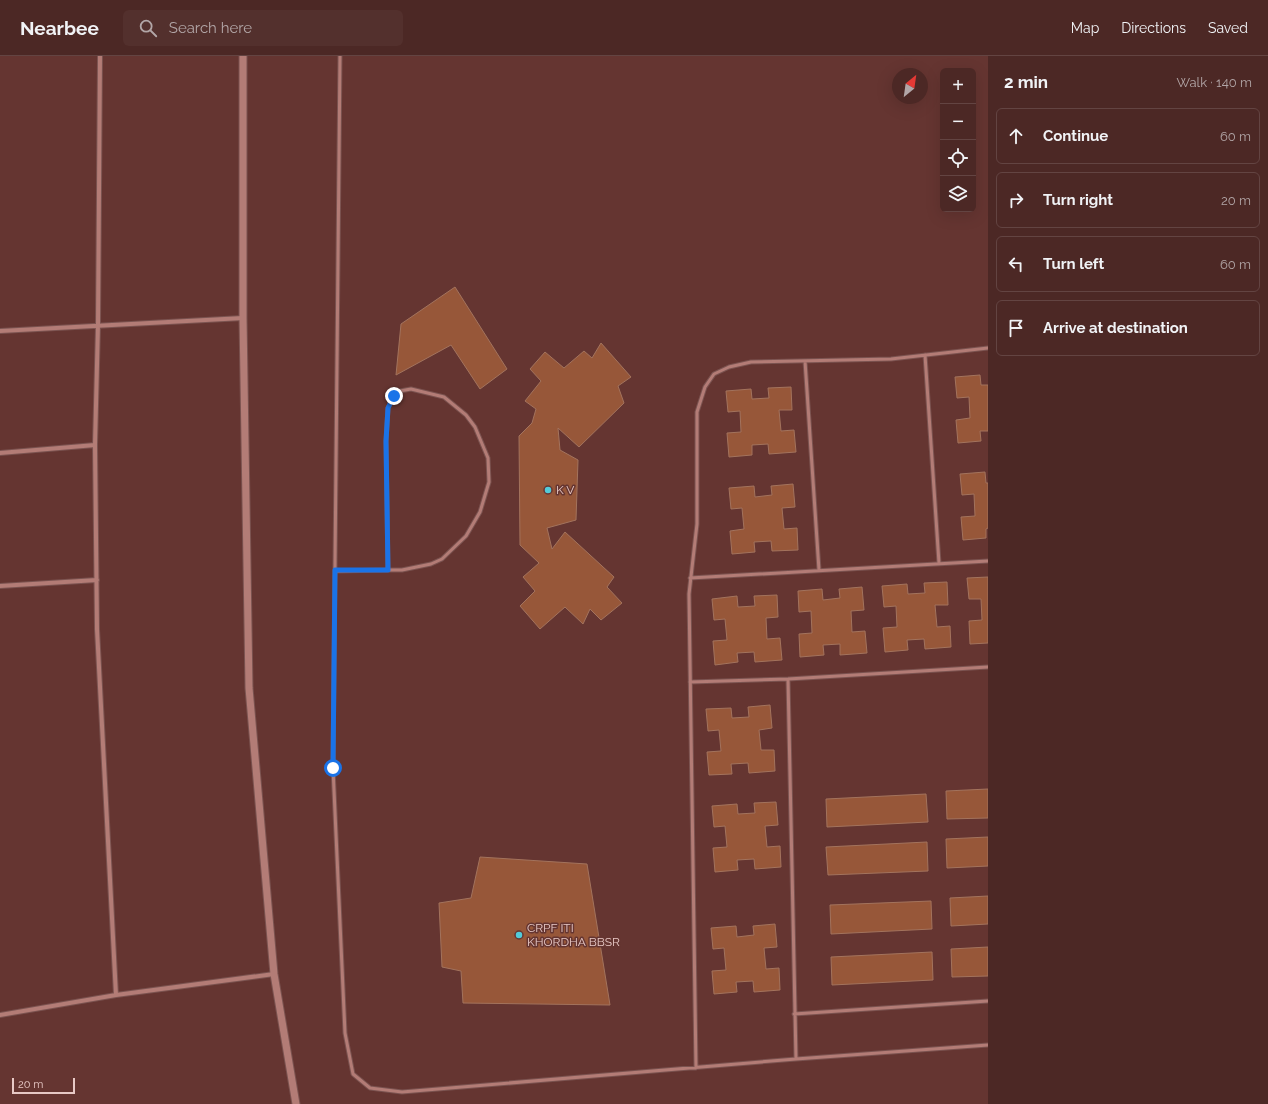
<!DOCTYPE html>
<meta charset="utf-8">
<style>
body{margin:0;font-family:Raleway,sans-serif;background:#53302d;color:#f1f3f6}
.controls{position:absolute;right:12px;top:12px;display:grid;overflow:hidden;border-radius:6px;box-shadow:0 4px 16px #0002}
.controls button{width:36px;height:36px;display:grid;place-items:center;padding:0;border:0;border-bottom:1px solid #634442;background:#4c2825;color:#f1f3f6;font:20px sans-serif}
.compass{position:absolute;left:892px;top:12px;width:36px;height:36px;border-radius:50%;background:#4c2825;box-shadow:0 4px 16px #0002;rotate:29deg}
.scale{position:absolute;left:12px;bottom:10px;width:63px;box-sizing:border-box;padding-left:4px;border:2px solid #e8c9c6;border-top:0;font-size:11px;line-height:14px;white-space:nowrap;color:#e8c9c6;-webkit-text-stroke:3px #653531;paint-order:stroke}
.stop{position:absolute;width:12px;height:12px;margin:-9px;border:3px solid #1a73e8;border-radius:50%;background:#fff}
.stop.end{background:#1a73e8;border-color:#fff;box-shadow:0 1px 4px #0008}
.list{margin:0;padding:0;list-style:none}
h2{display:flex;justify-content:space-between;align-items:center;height:52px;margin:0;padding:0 16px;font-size:17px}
h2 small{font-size:13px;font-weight:400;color:#b2a6a7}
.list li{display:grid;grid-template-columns:26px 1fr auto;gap:12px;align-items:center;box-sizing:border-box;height:56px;margin:0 8px 8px;padding:0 8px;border:1px solid #634442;border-radius:6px}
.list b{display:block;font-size:15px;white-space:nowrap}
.list em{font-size:13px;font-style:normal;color:#b2a6a7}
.icon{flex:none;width:22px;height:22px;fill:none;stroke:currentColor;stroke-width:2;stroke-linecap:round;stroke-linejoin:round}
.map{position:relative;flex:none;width:988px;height:1048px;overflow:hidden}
header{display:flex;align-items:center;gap:24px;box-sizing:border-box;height:56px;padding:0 20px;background:#4c2825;border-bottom:1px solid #634442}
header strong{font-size:19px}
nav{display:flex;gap:22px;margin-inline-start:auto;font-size:14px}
.search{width:280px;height:36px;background:#53302d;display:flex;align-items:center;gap:10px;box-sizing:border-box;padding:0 14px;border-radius:6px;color:#b2a6a7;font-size:15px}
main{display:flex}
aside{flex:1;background:#4c2825}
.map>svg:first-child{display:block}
</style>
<header>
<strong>Nearbee</strong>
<div class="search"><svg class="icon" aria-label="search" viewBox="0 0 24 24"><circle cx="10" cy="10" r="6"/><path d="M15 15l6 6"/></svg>Search here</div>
<nav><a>Map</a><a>Directions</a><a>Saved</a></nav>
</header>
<main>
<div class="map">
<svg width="988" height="1048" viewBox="0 0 988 1048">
<rect width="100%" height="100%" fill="#653531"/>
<path fill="#975739" stroke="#a3735d" d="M455,231L507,313L480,333L451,289L396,319L401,268Z
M601,287L631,321L618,330L624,347L579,391L558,372L560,394L578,404L576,464L547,472L552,493L565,476L614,521L607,531L622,547L601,564L590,553L583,568L565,551L540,573L520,550L535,535L523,521L539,507L520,489L519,380L532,367L536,353L525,345L541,325L530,313L545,296L564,312L584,295L592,302Z
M980,319L981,329H988V375H980L981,385L958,387L956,364L970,362L969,341L957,342L955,321Z
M791,331L792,354H779L781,375L794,374L796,396L769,398L768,388L752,389V399L729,401L727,377L741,376L740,355L728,356L726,335L751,333L752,343L769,342L768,332Z
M985,416L986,427H988V472L986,473V482L963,484L961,461L975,460L974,438L962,439L960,418Z
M793,428L795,451L782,452L784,473L797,472L798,494L772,495L771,485L754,486L755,496L732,498L730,475L744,473L742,452L731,453L729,432L754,430L755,441L772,439L771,430Z
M988,521V587L970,588L969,565L982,564L981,543H969L967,522Z
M947,526L948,549H935L937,571L950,570L951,591L925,593L924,583L907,584L908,594L885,596L883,572L897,571L896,550L884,551L882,530L907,528L908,538L925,537L924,527Z
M862,531L864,554L851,555L852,576L865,575L867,597L840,599V588L823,589L824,599L800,601L799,578L812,577L811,555L799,556L798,535L822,533L823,544L840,542L839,533Z
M777,539L778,561L766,562L767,583L780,582L782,604L755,606L754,596L737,597L738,606L715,609L713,585L727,584L725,563L714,564L712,543L737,540L738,551L755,550L754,540Z
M770,649L772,672L759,674L761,694H774L775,715L749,717L748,707L731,708L732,718L709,719L707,696L721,695L719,674L708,675L706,653L731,652L732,662L749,661L748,651Z
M988,733V762L947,763L946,735Z
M926,738L928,766L827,771L826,743Z
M776,746L778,769L765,770L767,791L780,790L781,811L755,813L754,803L737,804L738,814L715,816L713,792L727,791L725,770L714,771L712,750L737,748L738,758L755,757L754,747Z
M988,781V810L947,812L946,783Z
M927,786L928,815L828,819L826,791Z
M480,801L587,808L610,949L463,947L461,915L442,911L439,847L471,842Z
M988,840V868L951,870L950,842Z
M931,845L932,873L831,878L830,849Z
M775,868L777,891L764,892L766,913L779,912L780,934L754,936L753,925L736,926L737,936L714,938L712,915L726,914L724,892L713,893L711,872L736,870L737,881L754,879L753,870Z
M988,891V920L952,921L951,893Z
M932,896L933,924L832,929L831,901Z"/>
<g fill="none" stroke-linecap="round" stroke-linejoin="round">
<g stroke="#7b5350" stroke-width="5">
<path id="service" d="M340,0L333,712L345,977L353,1018L370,1032L402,1036L796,1003L988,989
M925,299L939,507
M805,305L819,514
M335,515L388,514H402L431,508L442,503L466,480L480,456L489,426L488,402L475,371L466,359L444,341L411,333L400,335L394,340L388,352L386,385L388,514
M690,522L988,505
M788,623L796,1003
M690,626L788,623L988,611
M794,958L988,945
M696,1012L689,538L697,468V356L705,331L714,318L729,311L751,306L891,303L988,292"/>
</g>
<g stroke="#7b5350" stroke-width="6">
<path id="minor" d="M100,0L98,269L95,389L97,573L116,939
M0,275L243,262
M0,397L95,389
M0,530L97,524
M0,959L116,939L274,918"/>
</g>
<g stroke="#7b5350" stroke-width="9">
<path id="tertiary" d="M243,0V262L249,632L274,918L296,1048"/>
</g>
<use href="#service" stroke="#b37c76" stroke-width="3"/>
<use href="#minor" stroke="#b37c76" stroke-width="4"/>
<use href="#tertiary" stroke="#b37c76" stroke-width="7"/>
</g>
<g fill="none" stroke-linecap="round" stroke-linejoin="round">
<path stroke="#1a73e8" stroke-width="5" d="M333,712L335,514H388L386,385L388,352L394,340"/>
</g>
<g fill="#52cbd9" stroke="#653531" stroke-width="1.5">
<circle cx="548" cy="434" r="4"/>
<circle cx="519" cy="879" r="4"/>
</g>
<g text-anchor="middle" stroke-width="3" stroke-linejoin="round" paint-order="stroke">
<g font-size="12" fill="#e8c9c6" stroke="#653531" text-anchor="start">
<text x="556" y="438">K V</text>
<text x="527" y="876">CRPF ITI<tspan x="527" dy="14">KHORDHA BBSR</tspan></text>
</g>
</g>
</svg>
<div class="controls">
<button>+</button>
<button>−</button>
<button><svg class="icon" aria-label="locate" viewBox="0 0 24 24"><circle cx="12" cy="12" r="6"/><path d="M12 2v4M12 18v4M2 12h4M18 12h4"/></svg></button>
<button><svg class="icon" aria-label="layers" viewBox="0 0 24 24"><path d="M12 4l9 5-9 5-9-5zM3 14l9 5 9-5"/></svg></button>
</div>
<svg class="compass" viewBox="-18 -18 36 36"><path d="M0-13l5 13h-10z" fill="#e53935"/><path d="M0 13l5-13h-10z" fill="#b2a6a7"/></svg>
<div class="scale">20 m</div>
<div class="stop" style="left:333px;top:712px"></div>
<div class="stop end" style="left:394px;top:340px"></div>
</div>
<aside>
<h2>2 min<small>Walk · 140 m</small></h2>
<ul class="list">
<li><svg class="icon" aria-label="ahead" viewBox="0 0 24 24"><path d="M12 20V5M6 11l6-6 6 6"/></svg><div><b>Continue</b></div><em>60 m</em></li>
<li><svg class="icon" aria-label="right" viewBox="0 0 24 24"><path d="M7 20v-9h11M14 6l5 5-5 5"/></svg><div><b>Turn right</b></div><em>20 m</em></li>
<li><svg class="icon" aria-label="left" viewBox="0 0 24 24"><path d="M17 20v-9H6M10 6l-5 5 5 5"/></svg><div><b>Turn left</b></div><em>60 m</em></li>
<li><svg class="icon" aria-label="arrive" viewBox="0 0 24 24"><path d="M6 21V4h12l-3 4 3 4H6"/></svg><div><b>Arrive at destination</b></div></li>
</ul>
</aside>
</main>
